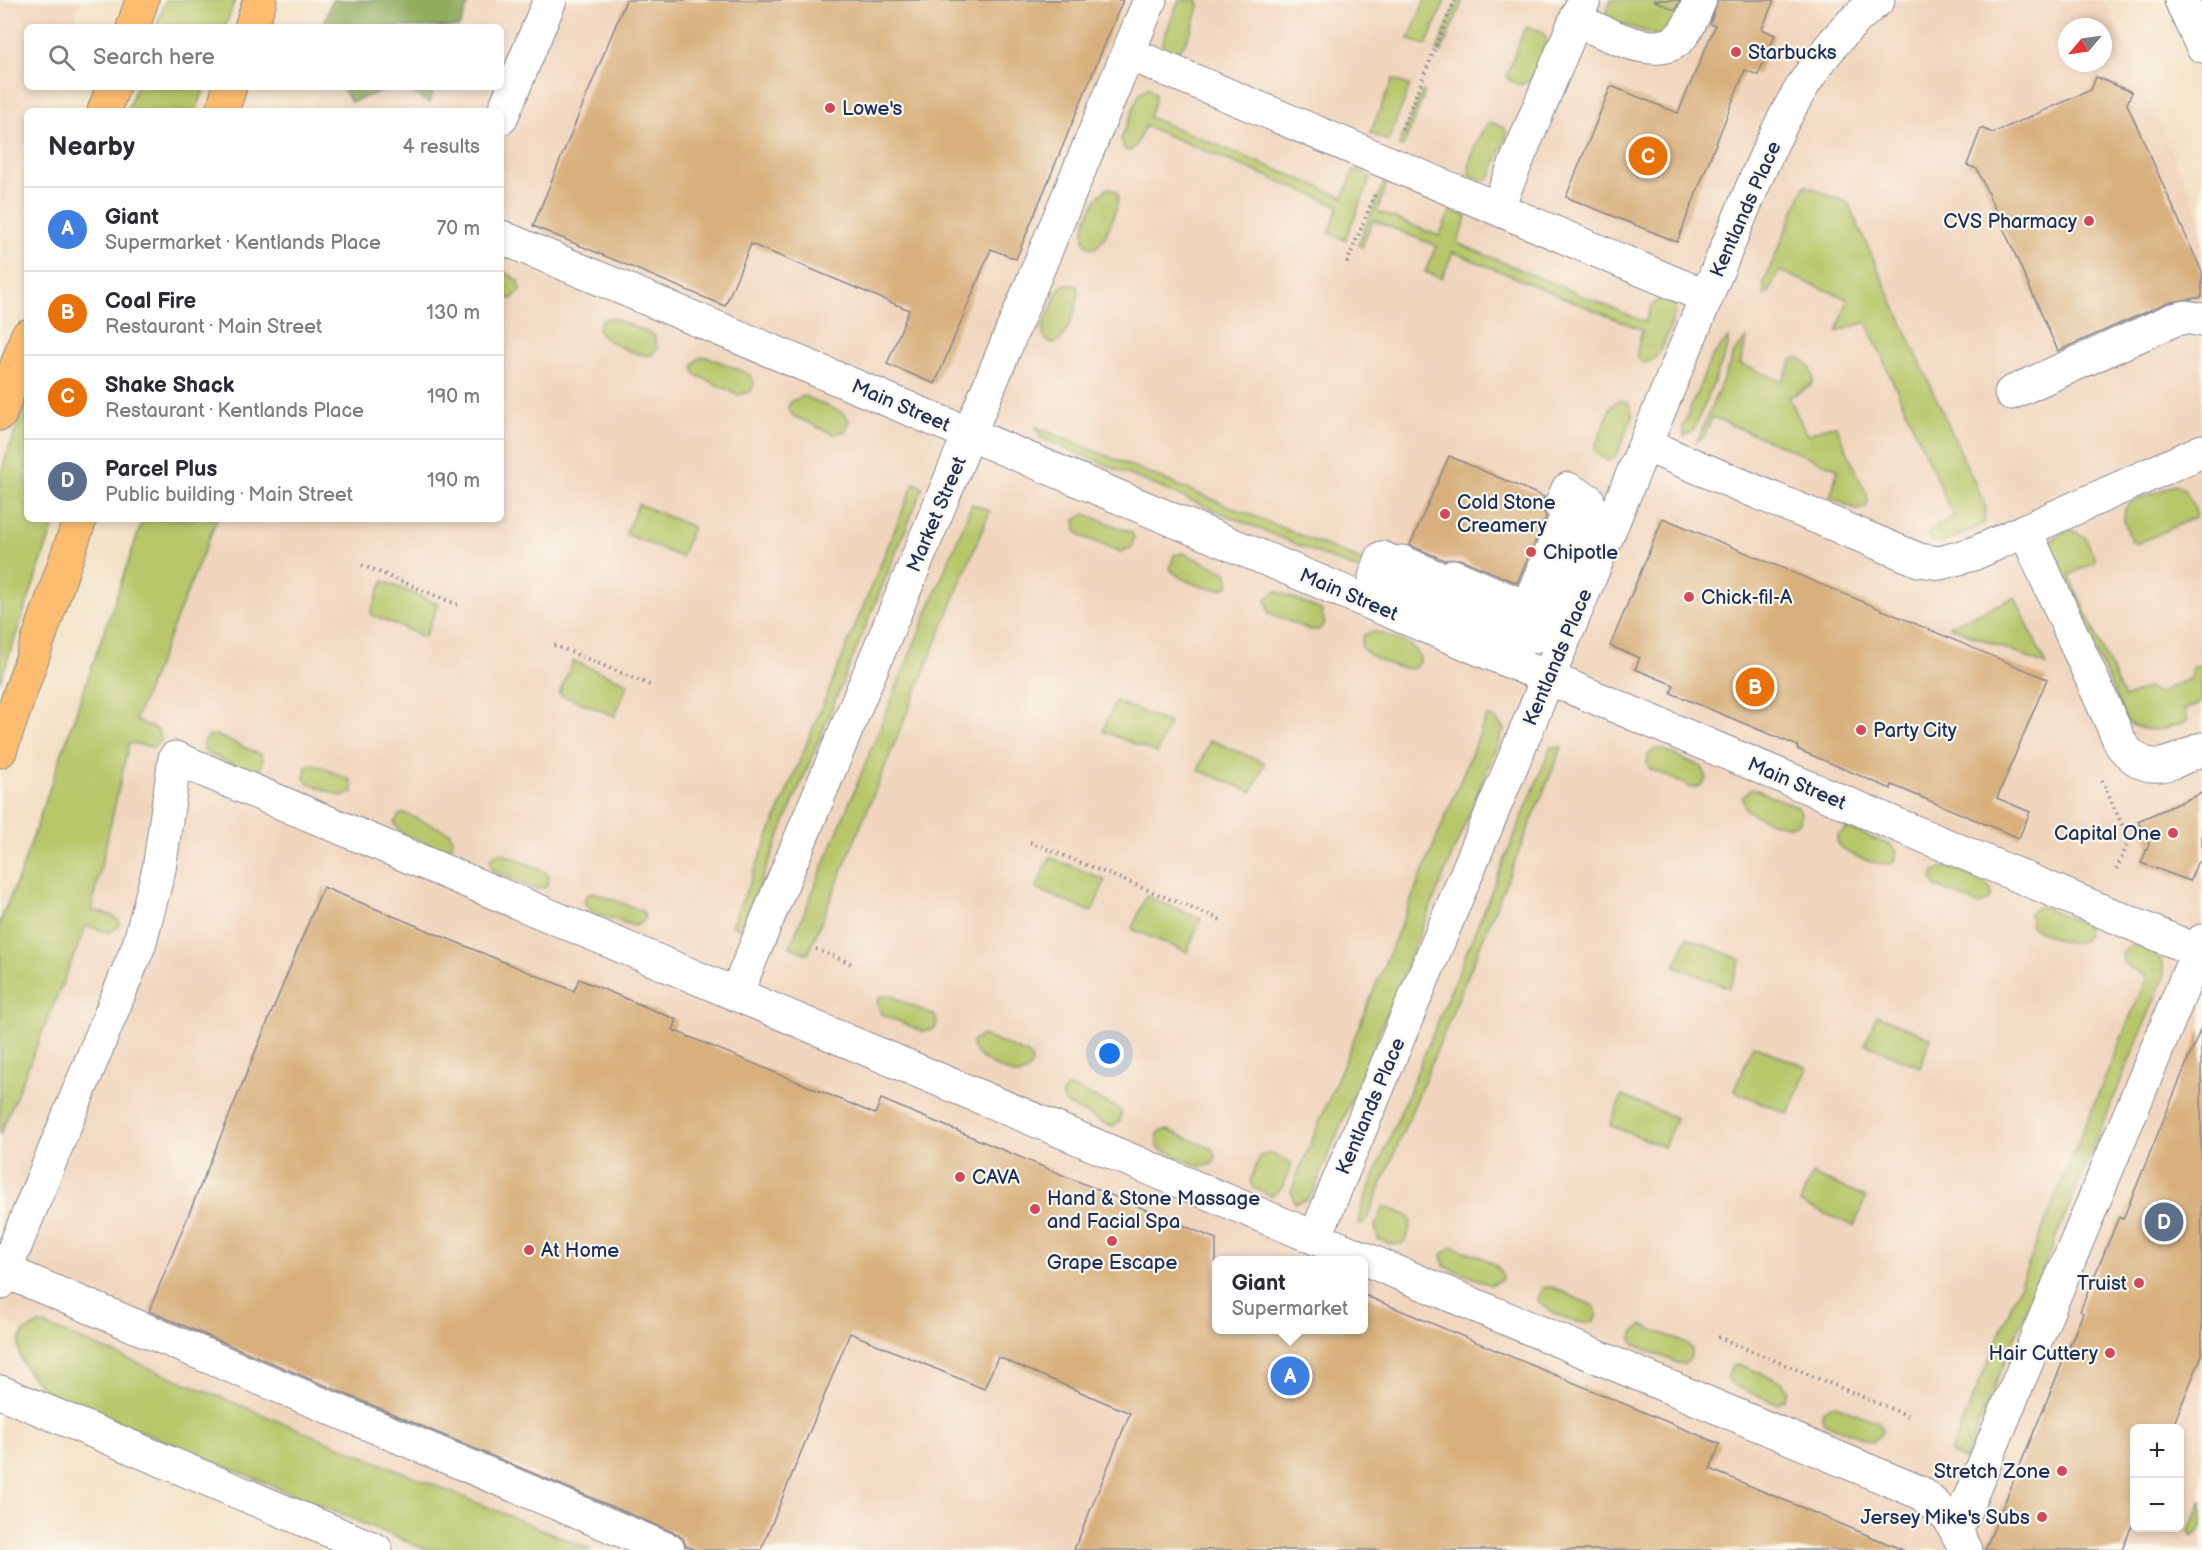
<!DOCTYPE html>
<meta charset="utf-8">
<style>
body{margin:0;font-family:"Balsamiq Sans",sans-serif;background:#f2f2f3;color:#2b2b33}
.controls{position:absolute;right:18px;bottom:18px;display:grid;overflow:hidden;border-radius:9px;box-shadow:0 3px 9px #0003}
.controls button{width:54px;height:54px;display:grid;place-items:center;padding:0;border:0;border-bottom:2px solid #e1e1e2;background:#fff;color:#2b2b33;font:30px sans-serif}
.compass{position:absolute;left:2058px;top:18px;width:54px;height:54px;border-radius:50%;background:#fff;box-shadow:0 3px 9px #0003;rotate:241deg}
.you{position:absolute;left:1110px;top:1054px;width:21px;height:21px;margin:-15px;border:4px solid #fff;border-radius:50%;background:#1a73e8;box-shadow:0 0 0 9px #1a73e833}
.badge{display:grid;place-items:center;width:39px;height:39px;border-radius:50%;background:#d1495b;color:#fff;font-size:20px;font-weight:700}
.pin{position:absolute;translate:-50% -50%;border:3px solid #fff;box-shadow:0 2px 6px #0006}
.popup{position:absolute;left:1212px;top:1256px;width:156px;height:78px;box-sizing:border-box;display:grid;place-content:center;border-radius:9px;background:#fff;filter:drop-shadow(0 2px 4px #0005);font-size:20px;white-space:nowrap;color:#7c7c81}
.popup b{font-size:22px;color:#2b2b33}
.popup::after{content:'';position:absolute;left:50%;top:100%;margin-left:-12px;border:12px solid transparent;border-top-color:#fff}
.list{margin:0;padding:0;list-style:none}
h2{display:flex;justify-content:space-between;align-items:center;height:78px;margin:0;padding:0 24px;font-size:26px}
h2 small{font-size:20px;font-weight:400;color:#7c7c81}
.list li{display:grid;grid-template-columns:39px 1fr auto;gap:18px;align-items:center;box-sizing:border-box;height:84px;padding:0 24px;border-top:2px solid #e1e1e2}
.list b{display:block;font-size:22px;white-space:nowrap}
.list p{margin:0;font-size:20px;white-space:nowrap;color:#7c7c81}
.list em{font-size:20px;font-style:normal;color:#7c7c81}
.icon{flex:none;width:33px;height:33px;fill:none;stroke:currentColor;stroke-width:2;stroke-linecap:round;stroke-linejoin:round}
.map{position:relative;flex:none;width:2202px;height:1550px;overflow:hidden}
.search{position:absolute;background:#fff;box-shadow:0 3px 9px #0003;left:24px;top:24px;width:480px;height:66px;display:flex;align-items:center;gap:15px;box-sizing:border-box;padding:0 21px;border-radius:9px;color:#7c7c81;font-size:22px}
.panel{position:absolute;background:#fff;box-shadow:0 3px 9px #0003;left:24px;top:108px;width:480px;height:414px;border-radius:9px}
.map>svg:first-child{display:block}
</style>
<div class="map">
<svg width="2202" height="1550" viewBox="0 0 2202 1550">
<rect width="100%" height="100%" fill="#fbf7ec"/>
<filter id="ink" filterUnits="userSpaceOnUse"><feTurbulence type="fractalNoise" baseFrequency=".0167" numOctaves="2"/><feDisplacementMap in="SourceGraphic" scale="12" xChannelSelector="R" yChannelSelector="G"/><feConvolveMatrix kernelMatrix="1 2 1 2 8 2 1 2 1" color-interpolation-filters="sRGB"/></filter>
<filter id="wash" filterUnits="userSpaceOnUse"><feTurbulence type="fractalNoise" baseFrequency=".008" numOctaves="4" result="noise"/><feDisplacementMap in="SourceGraphic" scale="24" xChannelSelector="R" yChannelSelector="G"/><feGaussianBlur stdDeviation="1.35" result="paint"/><feColorMatrix in="noise" values="0 0 0 0 0 0 0 0 0 0 0 0 0 0 0 0 0 1.4 0 .05"/><feComposite in="paint" operator="in"/></filter>
<g filter="url(#wash)">
<rect width="100%" height="100%" fill="#f3e1c5"/>
<path fill="#f1d5bd" fill-rule="evenodd" d="M0,0H82L72,27H27V87H48L39,111H27V141L0,210Z
M351,0H2104L2202,219V1550H561L0,1320V969L165,519H501V111H311L320,87H501V27H341ZM2067,27H2103V63H2067ZM1216,1260H1364V1330H1216ZM2134,1428H2180V1528H2134Z"/>
<path fill="#b7c76a" stroke="#697b64" stroke-width="1.5" d="M166,0H235L225,27H156Z
M1179,0H1198L1199,7C1194,21 1185,61 1165,51L1162,43Z
M1425,0H1445L1426,46L1409,39Z
M1458,0H1463L1441,53L1437,50Z
M1610,0H1691L1687,8L1659,36L1605,19Z
M1528,27L1542,31L1547,40L1531,80L1520,85L1509,80L1507,75L1524,30Z
M1393,79L1410,86L1388,141L1370,133Z
M136,87H205L196,111H127Z
M1149,87L1155,93V101L1149,117L1343,197L1354,171L1371,177L1345,240L1329,233L1339,206L1145,126L1135,147L1130,151L1125,150L1121,139L1140,93Z
M1422,91L1425,93L1403,147L1398,146Z
M1491,122L1504,128L1507,134L1491,176L1483,181L1471,176C1464,167 1481,126 1491,122Z
M1384,182L1387,184L1377,211L1439,236L1451,210L1467,217L1457,243L1645,322L1652,305L1663,298L1675,306V313C1669,328 1661,364 1643,363L1636,356L1642,330L1453,252L1442,278L1425,272L1436,246L1373,220L1362,247L1358,245Z
M1805,185L1848,203L1986,508L1984,524L1942,543L1931,541L1928,532L1954,517L1866,322L1837,332L1848,299L1779,271L1769,292L1764,295V282Z
M1109,188L1117,192C1121,203 1106,241 1095,248C1068,247 1096,191 1109,188Z
M501,270L519,281L520,291L512,299L501,296Z
M1066,284L1077,286C1082,297 1069,330 1061,339C1054,348 1041,340 1043,329C1043,323 1047,317 1050,311C1054,301 1056,288 1066,284Z
M607,318H613L654,335L657,349L651,355C639,357 601,341 598,329L601,321Z
M1728,338V347L1694,430L1684,436L1683,426L1711,358Z
M1747,338L1740,364L1782,381L1793,359L1800,358C1809,363 1816,375 1812,385L1789,397L1807,435L1828,426H1836L1867,495L1868,503L1865,508L1857,510L1830,497L1838,469L1712,417L1704,437L1697,441L1735,351Z
M708,357L749,374L754,383L751,391L739,395L696,375L693,368C695,360 700,356 708,357Z
M804,396L843,413L849,420L846,431L833,434L793,416L788,407L791,401Z
M27,397V519H56L0,682V475Z
M1619,400L1629,403L1633,416L1616,456L1608,461L1596,453L1595,447L1611,407Z
M1036,427L1378,567L1375,577L1041,438Z
M914,483L923,487L741,929L732,925Z
M2175,485L2185,489L2196,512L2195,517L2139,543L2132,542L2124,522L2125,508L2133,501Z
M638,504L693,527L681,557L626,534Z
M972,504L990,511L808,954L790,947Z
M1085,514L1131,532L1134,537L1132,547L1121,552L1081,536L1076,530L1075,520Z
M143,519H217L135,720L158,730L161,740L153,747L129,743L91,910L111,915L119,921V926L109,932L86,926L0,1135V921L20,874Z
M2071,530L2085,537L2095,558L2094,563L2069,575L2124,698L2148,688L2156,694L2191,678L2192,668L2202,664V702L2184,710L2188,720C2165,730 2150,735 2127,722L2048,544L2060,533Z
M1183,553L1226,572L1229,578L1228,586C1217,596 1177,580 1170,568L1174,555Z
M383,581L438,604L425,637L370,614Z
M1276,591L1321,610L1325,624L1318,630H1310L1269,613L1266,599Z
M2015,597L2046,665L1949,626Z
M1377,632C1391,638 1423,644 1420,663L1412,669C1398,669 1368,658 1361,646L1363,636L1370,632Z
M573,661L628,683L615,716L559,694Z
M1115,701L1169,723L1157,753L1103,731Z
M1487,716L1495,719L1504,729L1314,1190L1308,1199L1295,1203L1291,1191Z
M216,735L262,755L263,762L261,768L250,771L209,754L204,749L203,743L209,736Z
M1210,740L1265,763L1252,792L1198,770Z
M1551,747H1562L1366,1222L1359,1224L1361,1208Z
M1661,749L1702,767L1707,778L1701,785L1693,788L1650,769L1647,764L1648,755L1654,750Z
M314,764L351,780L353,792L343,797L308,783L304,778L307,765Z
M1752,788L1798,807L1801,813L1800,822C1786,833 1760,817 1746,810L1742,797Z
M400,814H406L449,832L453,838L452,846L443,850L401,833L394,823Z
M1847,828L1892,846L1897,852L1894,862C1883,869 1844,854 1837,843V836Z
M502,853L544,871L549,877L546,887L535,889L492,870L490,859L496,854Z
M1050,857L1105,880L1092,912L1036,889Z
M1946,867C1961,873 1996,879 1991,899L1980,905L1935,886L1932,879L1934,872Z
M593,892L640,910L644,913L645,920L635,926L590,912L584,901L587,895Z
M1146,896L1201,919L1187,952L1132,929Z
M2039,906L2083,923L2087,928L2086,938C2074,952 2045,933 2031,926L2029,913Z
M1687,937L1741,960L1729,988L1675,966Z
M2130,945C2149,946 2168,958 2163,979L1964,1460L1951,1454V1452L2147,976L2124,964L2122,954Z
M889,995L935,1016L937,1023L935,1028L924,1032L881,1014L877,1002L881,996Z
M1877,1015L1931,1038L1920,1067L1865,1044Z
M982,1035L1028,1054L1032,1060C1032,1069 1025,1075 1016,1075C1003,1070 971,1058 972,1042Z
M1753,1045L1808,1068L1788,1114L1734,1091Z
M1067,1088H1073L1117,1107L1121,1112L1120,1121L1114,1126L1108,1125L1065,1103L1062,1094Z
M1622,1096L1676,1118L1664,1147L1610,1125Z
M1168,1130L1211,1148L1216,1157L1212,1164L1201,1167L1158,1148L1157,1136L1161,1131Z
M1269,1153L1292,1163L1282,1188L1271,1196L1254,1188L1250,1181L1260,1156Z
M1812,1174L1866,1197L1854,1226L1800,1203Z
M1384,1206L1408,1216L1411,1220C1408,1247 1400,1249 1378,1239L1375,1226Z
M1452,1247C1466,1251 1505,1262 1502,1279L1491,1285L1444,1266L1442,1254Z
M1552,1287L1594,1306L1597,1313L1594,1321C1583,1329 1541,1311 1537,1298L1542,1288Z
M39,1324L45,1325L592,1550H427L391,1535L47,1392C31,1379 9,1354 24,1332Z
M1642,1325L1688,1344L1692,1350L1690,1359L1684,1364L1678,1363L1635,1345L1632,1340L1633,1333Z
M1741,1365L1782,1382L1788,1390L1785,1399L1778,1403L1772,1402L1731,1384L1727,1379L1732,1366Z
M1833,1404L1878,1422L1883,1430L1881,1435L1872,1442L1825,1423L1822,1417L1823,1410Z
M2202,1500V1529L2192,1537L2189,1531Z"/>
<path fill="#91ac5e" stroke="#566e5e" stroke-width="1.5" d="M332,0H470L459,27H323Z
M342,87H394L351,102Z
M402,87H435L429,103Z"/>
<g id="blocks">
<path fill="#d8b07d" d="M626,0H1123L1016,259L991,249L935,384L887,364L909,310L751,244L725,306L533,226Z
M1653,0H1680L1675,10Z
M1718,0H1774L1762,29L1775,35L1758,75L1745,70L1677,242L1566,197L1611,86L1678,113L1715,26L1710,24Z
M2096,77L2132,92L2127,104L2202,272V297L2166,303L2058,351L1977,169L1967,165L1981,128L1993,133L2091,90Z
M1449,456L1544,497L1542,508L1546,517L1517,583L1460,559L1444,560L1410,545Z
M1663,518L2047,679L1997,798L2030,812L2019,838L1892,785L1891,789L1797,749L1798,746L1671,693L1674,685L1635,669L1640,658L1610,646Z
M2202,793V861L2197,863L2190,881L2141,863L2149,844L2138,821Z
M323,887L574,991L579,979L677,1020L673,1030L875,1114L881,1099L1216,1239V1329H1364V1295L1720,1444L1710,1469L1903,1550H1074L1130,1413L998,1357L984,1389L850,1333L761,1550H696L686,1546L683,1538L675,1533L149,1311Z
M2201,1028L2202,1355L2172,1428H2134V1520L2122,1550H1985L2083,1313L2080,1311L2119,1217L2123,1219Z"/>
</g>
</g>
<g filter="url(#ink)">
<use href="#blocks" fill-opacity="0" stroke="#878892" stroke-width="1.5"/>
<g fill="none" stroke-linecap="round" stroke-linejoin="round">
<g stroke="#878892" stroke-width="35">
<path id="minor" d="M2181,0L2202,46
M1576,20C1603,31 1660,66 1683,34C1691,24 1695,11 1700,0
M1128,53L1707,297
M501,118L550,0
M1497,208L1584,0
M501,237L2202,953
M2011,393L2173,320L2186,317L2202,320
M1645,445L1919,560L1940,563L1973,554L2202,451
M1568,489L1588,500L1590,516L1547,623C1539,637 1530,640 1514,635L1375,577L1382,558L1401,566L1402,562L1450,583L1453,576L1527,608L1570,509L1561,505Z
M2025,530L2122,746C2149,778 2169,764 2202,749
M736,994L1150,0
M1315,1238L1728,245C1766,156 1799,61 1878,0
M5,1271L668,1550
M0,1283L139,945L159,869L175,758L1921,1493L1950,1519L1966,1550
M0,1392L376,1550
M1957,1529L2202,941"/>
</g>
<g stroke="#878892" stroke-width="35">
<path id="major" d="M133,27L142,0
M251,27L260,0
M104,111L113,87
M222,111L230,87
M0,414L27,336
M0,751L80,519"/>
</g>
<path stroke="#878892" stroke-width="4" stroke-dasharray="1.5 4.5" stroke-linecap="butt" d="M1402,129L1455,0
M1347,263L1375,194
M362,565L458,605
M554,645L650,685
M2102,780L2129,841L2115,872
M1030,842L1221,920
M816,949L852,964
M1718,1337L1911,1417"/>
<use href="#minor" stroke="#fff" stroke-width="33"/>
<use href="#major" stroke="#fcbd6f" stroke-width="33"/>
</g>
</g>
<g fill="#d1495b" stroke="#fbf7ec" stroke-width="2">
<circle cx="1736" cy="52" r="6"/>
<circle cx="830" cy="108" r="6"/>
<circle cx="2089" cy="221" r="6"/>
<circle cx="1445" cy="514" r="6"/>
<circle cx="1531" cy="552" r="6"/>
<circle cx="1689" cy="597" r="6"/>
<circle cx="1861" cy="730" r="6"/>
<circle cx="2173" cy="833" r="6"/>
<circle cx="960" cy="1177" r="6"/>
<circle cx="1035" cy="1209" r="6"/>
<circle cx="1112" cy="1241" r="6"/>
<circle cx="529" cy="1250" r="6"/>
<circle cx="2139" cy="1283" r="6"/>
<circle cx="2110" cy="1353" r="6"/>
<circle cx="2062" cy="1471" r="6"/>
<circle cx="2042" cy="1517" r="6"/>
</g>
<g text-anchor="middle" stroke-width="4.5" stroke-linejoin="round" paint-order="stroke">
<g font-size="20" fill="#1b2f5e" stroke="#fbf7ec" text-anchor="start">
<text x="1748" y="59">Starbucks</text>
<text x="842" y="115">Lowe's</text>
<text x="2077" y="228" text-anchor="end">CVS Pharmacy</text>
<text x="1457" y="509">Cold Stone<tspan x="1457" dy="23">Creamery</tspan></text>
<text x="1543" y="559">Chipotle</text>
<text x="1701" y="604">Chick-fil-A</text>
<text x="1873" y="737">Party City</text>
<text x="2161" y="840" text-anchor="end">Capital One</text>
<text x="972" y="1184">CAVA</text>
<text x="1047" y="1205">Hand &amp; Stone Massage<tspan x="1047" dy="23">and Facial Spa</tspan></text>
<text x="541" y="1257">At Home</text>
<text x="1112" y="1269" text-anchor="middle">Grape Escape</text>
<text x="2127" y="1290" text-anchor="end">Truist</text>
<text x="2098" y="1360" text-anchor="end">Hair Cuttery</text>
<text x="2050" y="1478" text-anchor="end">Stretch Zone</text>
<text x="2030" y="1524" text-anchor="end">Jersey Mike's Subs</text>
</g>
<g font-size="20" fill="#1b2f5e" stroke="#fbf7ec">
<text transform="translate(1745 209) rotate(-66)" y="7">Kentlands Place</text>
<text transform="translate(901 405) rotate(23)" y="7">Main Street</text>
<text transform="translate(936 514) rotate(-67)" y="7">Market Street</text>
<text transform="translate(1349 594) rotate(23)" y="7">Main Street</text>
<text transform="translate(1557 657) rotate(-67)" y="7">Kentlands Place</text>
<text transform="translate(1797 783) rotate(23)" y="7">Main Street</text>
<text transform="translate(1370 1106) rotate(-67)" y="7">Kentlands Place</text>
</g>
</g>
</svg>
<div class="controls">
<button>+</button>
<button>−</button>
</div>
<svg class="compass" viewBox="-18 -18 36 36"><path d="M0-13l5 13h-10z" fill="#e53935"/><path d="M0 13l5-13h-10z" fill="#7c7c81"/></svg>
<div class="you"></div>
<div class="pin badge" style="left:1290px;top:1376px;background:#3f7fe0">A</div>
<div class="popup"><b>Giant</b>Supermarket</div>
<div class="pin badge" style="left:1755px;top:687px;background:#e8710a">B</div>
<div class="pin badge" style="left:1648px;top:156px;background:#e8710a">C</div>
<div class="pin badge" style="left:2164px;top:1222px;background:#5c6f8a">D</div>
<div class="search"><svg class="icon" aria-label="search" viewBox="0 0 24 24"><circle cx="10" cy="10" r="6"/><path d="M15 15l6 6"/></svg>Search here</div>
<section class="panel">
<h2>Nearby<small>4 results</small></h2>
<ul class="list">
<li><span class="badge" style="background:#3f7fe0">A</span><div><b>Giant</b><p>Supermarket · Kentlands Place</p></div><em>70 m</em></li>
<li><span class="badge" style="background:#e8710a">B</span><div><b>Coal Fire</b><p>Restaurant · Main Street</p></div><em>130 m</em></li>
<li><span class="badge" style="background:#e8710a">C</span><div><b>Shake Shack</b><p>Restaurant · Kentlands Place</p></div><em>190 m</em></li>
<li><span class="badge" style="background:#5c6f8a">D</span><div><b>Parcel Plus</b><p>Public building · Main Street</p></div><em>190 m</em></li>
</ul>
</section>
</div>
